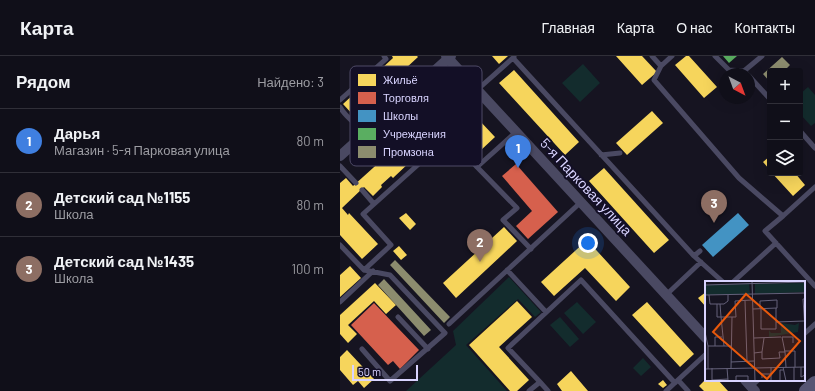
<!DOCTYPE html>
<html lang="ru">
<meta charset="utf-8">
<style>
body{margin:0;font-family:Barlow,sans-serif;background:#1e1d26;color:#f1f3f6}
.controls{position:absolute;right:12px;top:12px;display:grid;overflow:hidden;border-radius:4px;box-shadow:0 4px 16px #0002}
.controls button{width:36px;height:36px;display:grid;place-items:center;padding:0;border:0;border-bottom:1px solid #302f38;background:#100f19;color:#f1f3f6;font:20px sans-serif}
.compass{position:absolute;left:379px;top:12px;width:36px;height:36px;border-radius:50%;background:#100f19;box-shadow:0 4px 16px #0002;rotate:139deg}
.scale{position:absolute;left:12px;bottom:10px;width:66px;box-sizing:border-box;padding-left:4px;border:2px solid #d9d4ff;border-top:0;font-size:11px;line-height:14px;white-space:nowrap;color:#d9d4ff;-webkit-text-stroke:3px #130f26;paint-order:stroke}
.you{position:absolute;left:248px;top:187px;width:14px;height:14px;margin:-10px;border:3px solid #fff;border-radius:50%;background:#1a73e8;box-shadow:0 0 0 6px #1a73e833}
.badge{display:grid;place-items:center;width:26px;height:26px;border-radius:50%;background:#0f766e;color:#fff;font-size:13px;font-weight:700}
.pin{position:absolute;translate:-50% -33px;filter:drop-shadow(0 1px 2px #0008)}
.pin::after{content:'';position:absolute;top:21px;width:14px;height:12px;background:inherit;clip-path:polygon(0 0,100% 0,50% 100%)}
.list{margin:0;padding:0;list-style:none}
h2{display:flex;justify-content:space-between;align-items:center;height:52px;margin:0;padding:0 16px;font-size:17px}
h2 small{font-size:13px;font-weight:400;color:#9c9ca2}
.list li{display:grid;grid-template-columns:26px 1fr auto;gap:12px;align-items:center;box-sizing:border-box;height:64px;padding:0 16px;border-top:1px solid #302f38}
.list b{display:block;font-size:15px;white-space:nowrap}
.list p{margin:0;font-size:13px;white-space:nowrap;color:#9c9ca2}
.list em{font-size:13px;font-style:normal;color:#9c9ca2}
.icon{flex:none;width:22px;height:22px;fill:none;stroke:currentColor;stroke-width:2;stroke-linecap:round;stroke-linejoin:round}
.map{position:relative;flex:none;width:475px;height:335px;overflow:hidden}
header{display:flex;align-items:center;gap:24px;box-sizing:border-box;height:56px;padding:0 20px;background:#100f19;border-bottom:1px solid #302f38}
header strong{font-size:19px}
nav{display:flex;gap:22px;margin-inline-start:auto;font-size:14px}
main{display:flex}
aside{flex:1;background:#100f19}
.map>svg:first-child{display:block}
</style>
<header>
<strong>Карта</strong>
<nav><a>Главная</a><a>Карта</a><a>О нас</a><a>Контакты</a></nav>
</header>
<main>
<aside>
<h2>Рядом<small>Найдено: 3</small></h2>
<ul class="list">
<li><span class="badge" style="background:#3f7fe0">1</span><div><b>Дарья</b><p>Магазин · 5-я Парковая улица</p></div><em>80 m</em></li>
<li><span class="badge" style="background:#8d6e63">2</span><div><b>Детский сад №1155</b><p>Школа</p></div><em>80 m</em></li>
<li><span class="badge" style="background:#8d6e63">3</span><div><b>Детский сад №1435</b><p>Школа</p></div><em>100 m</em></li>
</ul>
</aside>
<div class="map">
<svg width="475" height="335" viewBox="0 0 475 335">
<rect width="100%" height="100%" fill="#161421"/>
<path fill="#132c2d" d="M243,8L260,27L240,46L222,27Z
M468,31L475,39V67L471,70L460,58V38Z
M169,221L201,256L195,261L178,243L126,289L167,335H66L116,289L113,275Z
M237,246L256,266L243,278L224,257Z
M220,261L239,283L230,291L210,269Z
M303,302L311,311L301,320L293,312Z"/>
<path fill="#f6d55c" d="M52,0H77L78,1L14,60L3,48L53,2Z
M152,0H168L159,8Z
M276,0H302L317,16L302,29Z
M346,0H349L377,31L364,42L335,9Z
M174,14L239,86L225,99L159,27Z
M107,30L155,81L140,95L111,65L113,63L109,59L90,76L88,73L80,80L88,90L81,96L79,95L70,104L71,105L53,122L51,120L41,129L42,131L33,140L24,131L2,152L8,159L9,157L38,188L22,203L0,179V127L6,122L13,130L84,66L77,59Z
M312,55L323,67L287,99L276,87Z
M430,100V114L423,106Z
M264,112L329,184L314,197L249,125Z
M432,117H455L465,129L453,140Z
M66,157L76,168L70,174L59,162Z
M164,171L177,185L116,242L103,227Z
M247,184L290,231L276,245L245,212L214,240L201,226Z
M59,190L67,199L61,204L53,195Z
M10,210L21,222L0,241V219Z
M35,227L56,249L46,258L34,245L8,269L17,278L8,287L0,278V259Z
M366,236V251L358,242Z
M177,245L192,261L159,291L189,324L177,335H170L129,289Z
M307,246L354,298L340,311L292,259Z
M7,294L34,323L24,332L18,325L13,329L0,314V301Z
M231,315L248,335H222L217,328Z
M323,324L327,329L323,332L318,328Z
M365,324H378L388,335H364L359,330Z"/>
<path fill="#d6604d" d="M176,108L218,156L188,183L176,170L192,155L162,120Z
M34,247L79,294L60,313L53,305L48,309L11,269Z"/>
<path fill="#4393c3" d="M398,157L409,169L373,201L362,189Z"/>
<path fill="#5aae61" d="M383,0H397L389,7Z"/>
<path fill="#8c8c6e" d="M442,1L450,9L444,15H430V26L423,18Z
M55,204L110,261L104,267L50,209Z
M44,223L91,274L84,280L38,229Z"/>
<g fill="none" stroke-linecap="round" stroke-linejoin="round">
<path stroke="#4a4962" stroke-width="5" d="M312,0L321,10L314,24L399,122L443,160L425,175L475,230
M375,0L389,14L404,15L407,18
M173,2L354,200L383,226
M321,10L332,0
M404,15L422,0
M409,20L430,43
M137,34L174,1
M0,44L46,3L44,0
M57,49L78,71
M0,51C6,62 17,68 25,77
M460,75L475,92
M176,76L137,111L177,152L163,164L191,193
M84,77L97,91
M261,99L280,97
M0,110L16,127
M22,134L34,148
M443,160L475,131
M0,189L24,214L51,189L23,158L110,80L137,111
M354,200L360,195
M167,214L206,256
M393,226L436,187
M326,239L361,206
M0,246L33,215
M58,261L88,293
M109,268L241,146
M464,278L475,268
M22,293L50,325L105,277L50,219L24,214
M338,324L348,335
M200,326L208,335
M411,330L418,324
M189,335L200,326L168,292L241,224L335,327
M326,335L366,298"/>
<path stroke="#4a4962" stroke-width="10" d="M106,0L366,282
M0,100L111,0
M405,324L415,335"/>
<path stroke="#575674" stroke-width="14" d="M466,335L475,327"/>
</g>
<g text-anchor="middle" stroke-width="4" stroke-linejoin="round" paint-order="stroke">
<g font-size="14" fill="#d9d4ff" stroke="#130f26">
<text transform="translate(246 131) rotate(47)" y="5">5-я Парковая улица</text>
</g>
</g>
<g transform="translate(365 225)">
<rect width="100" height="100" fill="#161421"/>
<path d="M100,2V11L50,13V3ZM44,3L45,13L0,14V4ZM76,42L90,44L94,42L93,51L64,56V49L66,52H76Z" fill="#132c2d"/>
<path fill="none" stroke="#64617a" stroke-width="1" d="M47,0L50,100M0,4L100,1M0,14L100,12M4,14L5,23H19L23,20V14M100,18H98L100,48M40,20L42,80M12,23V36H27M15,23L16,36M56,27V48H71V41L99,40M71,27V41M48,28L72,27V19L55,20V27M16,36L19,65H26M0,51L3,65M49,57L76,56M10,65V56H17M79,70H90V86M57,71V78L75,77L74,71H80L81,86M80,71L77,56H88V62M49,72L57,71L59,57M26,81L49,80M78,86L81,100H75V89H78M89,86V100M96,86V96L100,94M7,87V99L23,98M22,87L23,99M26,87L27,36H31L30,20L47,19M0,88L100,86M3,88V65H19M57,97V93H66M31,100V95H43V100H50M66,100V86"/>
<path fill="#e8590c" fill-opacity="0.15" stroke="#e8590c" stroke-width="2" d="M41,13L95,60L62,98L8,51Z"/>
<rect width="100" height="100" fill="none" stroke="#d9d4ff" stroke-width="2"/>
</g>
<rect x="10" y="10" width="132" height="100" rx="6" fill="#130f26" stroke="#4e4a67" stroke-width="1"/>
<rect x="18" y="18" width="18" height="12" fill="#f6d55c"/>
<rect x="18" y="36" width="18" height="12" fill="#d6604d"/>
<rect x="18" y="54" width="18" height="12" fill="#4393c3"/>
<rect x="18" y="72" width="18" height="12" fill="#5aae61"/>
<rect x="18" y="90" width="18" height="12" fill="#8c8c6e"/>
<g font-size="11" fill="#d9d4ff">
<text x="43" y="28">Жильё</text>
<text x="43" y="46">Торговля</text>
<text x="43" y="64">Школы</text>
<text x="43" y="82">Учреждения</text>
<text x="43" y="100">Промзона</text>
</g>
</svg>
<div class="controls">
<button>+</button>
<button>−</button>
<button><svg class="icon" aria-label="layers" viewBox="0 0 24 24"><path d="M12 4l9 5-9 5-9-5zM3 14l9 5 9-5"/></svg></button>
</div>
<svg class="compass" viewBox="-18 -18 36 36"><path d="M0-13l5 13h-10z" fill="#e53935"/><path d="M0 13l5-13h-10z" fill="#9c9ca2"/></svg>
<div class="scale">50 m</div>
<div class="you"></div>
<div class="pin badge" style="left:178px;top:112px;background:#3f7fe0">1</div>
<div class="pin badge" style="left:140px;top:206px;background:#8d6e63">2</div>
<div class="pin badge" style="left:374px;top:167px;background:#8d6e63">3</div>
</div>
</main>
